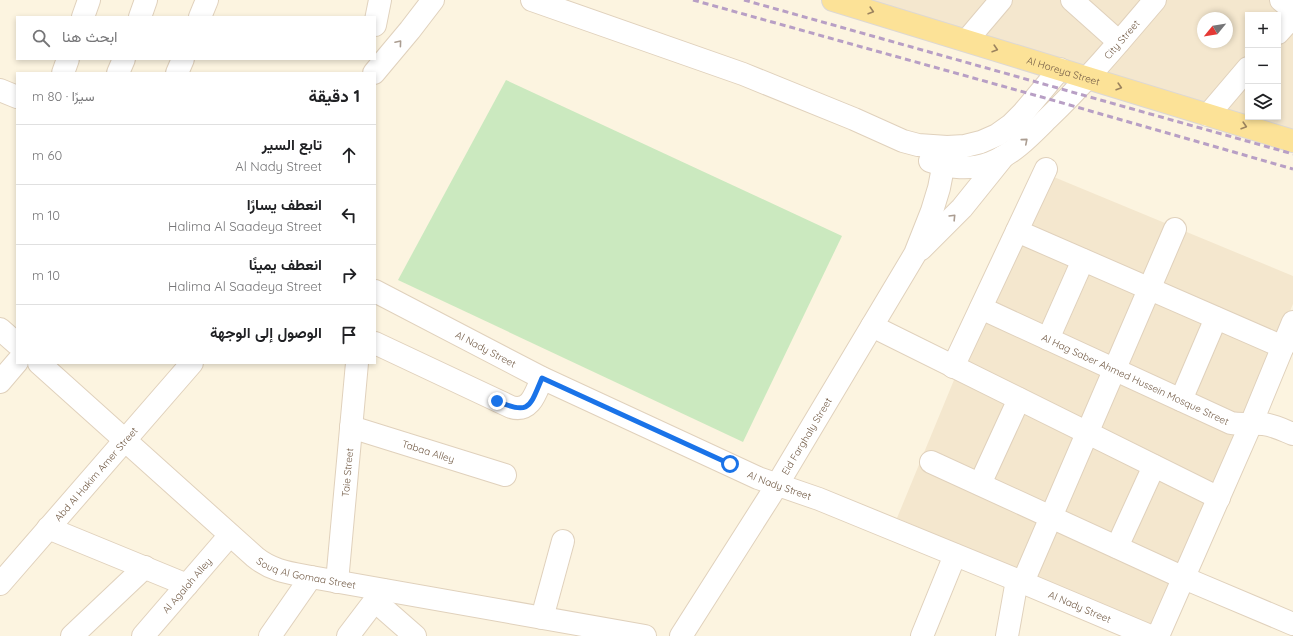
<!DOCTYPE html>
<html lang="ar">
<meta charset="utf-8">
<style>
body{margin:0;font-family:Quicksand,Vazirmatn,sans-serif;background:#f6f6f6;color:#202124;direction:rtl}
.controls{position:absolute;right:12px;top:12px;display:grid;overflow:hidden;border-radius:0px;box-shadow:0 2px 6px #0003}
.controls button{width:36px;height:36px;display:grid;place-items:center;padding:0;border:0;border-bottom:1px solid #e0e0e0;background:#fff;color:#202124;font:20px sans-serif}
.compass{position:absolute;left:1197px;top:12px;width:36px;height:36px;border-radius:50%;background:#fff;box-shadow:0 2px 6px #0003;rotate:240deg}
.stop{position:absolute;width:12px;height:12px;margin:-9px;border:3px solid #1a73e8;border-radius:50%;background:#fff}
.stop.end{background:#1a73e8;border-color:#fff;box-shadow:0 1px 4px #0008}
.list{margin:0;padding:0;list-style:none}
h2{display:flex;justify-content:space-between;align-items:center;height:52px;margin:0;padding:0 16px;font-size:17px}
h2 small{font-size:13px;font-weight:400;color:#757577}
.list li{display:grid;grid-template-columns:26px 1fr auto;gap:12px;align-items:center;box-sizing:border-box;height:60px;padding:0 16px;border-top:1px solid #e0e0e0}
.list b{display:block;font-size:15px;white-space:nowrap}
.list p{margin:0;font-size:13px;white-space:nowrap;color:#757577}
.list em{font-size:13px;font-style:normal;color:#757577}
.icon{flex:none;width:22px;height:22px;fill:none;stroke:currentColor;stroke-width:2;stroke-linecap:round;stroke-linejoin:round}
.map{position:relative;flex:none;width:1293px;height:636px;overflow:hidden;direction:ltr}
.search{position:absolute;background:#fff;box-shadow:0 2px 6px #0003;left:16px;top:16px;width:360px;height:44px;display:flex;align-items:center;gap:10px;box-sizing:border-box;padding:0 14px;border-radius:0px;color:#757577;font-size:15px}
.panel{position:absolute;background:#fff;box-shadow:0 2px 6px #0003;left:16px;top:72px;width:360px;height:292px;border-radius:0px;direction:rtl}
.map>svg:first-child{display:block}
</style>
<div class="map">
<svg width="1293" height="636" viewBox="0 0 1293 636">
<rect width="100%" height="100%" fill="#fcf4e0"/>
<path fill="#f4e7ce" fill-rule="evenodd" d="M825,0H1293V141ZM1248,15H1278V117H1248ZM1203,18H1227V42H1203Z
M1049,175L1293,276V304L1155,629L897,518L961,363Z"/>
<path fill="#cbe9bf" d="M506,80L842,236L743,442L398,280Z"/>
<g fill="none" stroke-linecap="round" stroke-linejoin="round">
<g stroke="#e0d1bc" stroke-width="24">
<g id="minor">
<path d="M532,0L743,74L854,119L903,141L918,145L947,147L965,146L981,142L997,135L1011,125L1023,113L1060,69"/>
<path d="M1072,0L1119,42"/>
<path d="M1281,0L1293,10"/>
<path d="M83,17L89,0"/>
<path d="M140,17L146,0"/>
<path d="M200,17L207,0"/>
<path d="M375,25L380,0"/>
<path d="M1278,33L1293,16"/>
<path d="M967,40L1001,0"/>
<path d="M63,73L68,59"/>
<path d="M118,73L124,59"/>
<path d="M177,73L183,59"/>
<path d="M374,73L410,30L433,0"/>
<path d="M0,90L17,97"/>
<path d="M1208,115L1248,68"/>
<path id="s1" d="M930,161C949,168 971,170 990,163C1013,154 1030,136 1047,119C1086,82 1120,41 1155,0"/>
<path d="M1017,231L1283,347"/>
<path d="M921,249L962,208L1003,157"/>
<path id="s2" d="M375,291L542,378L758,478L819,499L1017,580L1150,636"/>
<path id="s3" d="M981,308L1231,423C1242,425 1252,423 1263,424C1273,425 1283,430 1293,434"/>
<path d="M872,326L1219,498"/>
<path d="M0,329L17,344"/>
<path d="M1048,339L1083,260"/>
<path d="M375,343L511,407C531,413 536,392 542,378"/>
<path id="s4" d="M39,363L255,557C272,571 290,573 311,577L645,636"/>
<path d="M953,367L1046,169"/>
<path d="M0,382L17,362"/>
<path d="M1181,400L1216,318"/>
<path id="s5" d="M351,427L505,475"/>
<path d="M931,462L1184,578L1293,624"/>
<path d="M980,484L1019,399"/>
<path d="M48,528L187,585"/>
<path d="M1117,547L1154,466"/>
<path id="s6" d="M337,582L357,363"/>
<path d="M1023,582L1175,229"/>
<path id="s7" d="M0,584L192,363"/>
<path d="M375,601L415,636"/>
<path d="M542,618L563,541"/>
<path d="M72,636L145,567"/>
<path id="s8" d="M143,636L230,535"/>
<path d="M270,636L311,577"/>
<path d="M348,636L383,590"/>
<path id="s9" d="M681,636L777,485L915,254L932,211L939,188L947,147"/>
<path d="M922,636L955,555"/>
<path d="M1007,636L1017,580"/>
<path d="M1158,636L1251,424L1293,322"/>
</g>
</g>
<g stroke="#ddd8d3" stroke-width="24">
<g id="major">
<path id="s10" d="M833,0L1293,141"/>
</g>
</g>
<use href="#minor" stroke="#fff" stroke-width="22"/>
<use href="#major" stroke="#fce297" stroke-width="22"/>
<path stroke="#b89fc5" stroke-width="3" stroke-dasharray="6 4" stroke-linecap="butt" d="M693,0L1038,96L1293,169
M744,0L1293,154"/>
</g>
<defs><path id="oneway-chevron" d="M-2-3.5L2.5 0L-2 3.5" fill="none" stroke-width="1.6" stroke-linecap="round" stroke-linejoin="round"/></defs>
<g stroke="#9c845f">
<use href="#oneway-chevron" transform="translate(871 11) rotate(17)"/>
<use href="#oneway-chevron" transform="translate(995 49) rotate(17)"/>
<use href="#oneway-chevron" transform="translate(1119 87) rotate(17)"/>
<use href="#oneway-chevron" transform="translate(1244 126) rotate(17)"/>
</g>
<g stroke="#ab9d91">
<use href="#oneway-chevron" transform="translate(399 43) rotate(-50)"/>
<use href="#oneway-chevron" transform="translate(1025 141) rotate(-41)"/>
<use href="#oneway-chevron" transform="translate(953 217) rotate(-46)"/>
</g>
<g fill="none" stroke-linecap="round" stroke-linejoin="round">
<path stroke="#1a73e8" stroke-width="5" d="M497,401C530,416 530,406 542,378L730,464"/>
</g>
<g text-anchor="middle" stroke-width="3" stroke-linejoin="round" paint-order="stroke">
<g font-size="10" fill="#735c47" stroke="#fff8e6">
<text dy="4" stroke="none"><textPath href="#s1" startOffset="243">City Street</textPath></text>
<text dy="4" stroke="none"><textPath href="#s10" startOffset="241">Al Horeya Street</textPath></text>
<text dy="4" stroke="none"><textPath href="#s2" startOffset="125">Al Nady Street</textPath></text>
<text dy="4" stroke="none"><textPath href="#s3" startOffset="170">Al Hag Saber Ahmed Hussein Mosque Street</textPath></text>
<text dy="4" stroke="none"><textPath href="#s9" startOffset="236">Eid Farghaly Street</textPath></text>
<text dy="4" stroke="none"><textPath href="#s5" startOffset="81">Tabaa Alley</textPath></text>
<text dy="4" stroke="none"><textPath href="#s6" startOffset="110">Taie Street</textPath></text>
<text dy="4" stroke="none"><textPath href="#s7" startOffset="146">Abd Al Hakim Amer Street</textPath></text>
<text dy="4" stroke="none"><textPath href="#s2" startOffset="449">Al Nady Street</textPath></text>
<text dy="4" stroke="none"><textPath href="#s4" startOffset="345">Souq Al Gomaa Street</textPath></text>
<text dy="4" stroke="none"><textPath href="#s8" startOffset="67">Al Agalah Alley</textPath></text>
<text dy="4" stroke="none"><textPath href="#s2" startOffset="773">Al Nady Street</textPath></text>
</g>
</g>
</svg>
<div class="controls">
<button>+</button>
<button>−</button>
<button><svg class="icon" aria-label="layers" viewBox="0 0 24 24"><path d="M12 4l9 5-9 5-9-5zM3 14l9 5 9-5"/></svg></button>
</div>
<svg class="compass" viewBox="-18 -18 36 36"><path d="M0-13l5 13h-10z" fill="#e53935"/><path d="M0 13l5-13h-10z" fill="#757577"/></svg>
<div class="stop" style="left:730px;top:464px"></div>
<div class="stop end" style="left:497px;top:401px"></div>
<div class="search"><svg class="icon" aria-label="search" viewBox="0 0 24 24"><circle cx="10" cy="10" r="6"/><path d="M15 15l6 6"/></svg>ابحث هنا</div>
<section class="panel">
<h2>1 دقيقة<small>سيرًا · 80 m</small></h2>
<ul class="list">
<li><svg class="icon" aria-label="ahead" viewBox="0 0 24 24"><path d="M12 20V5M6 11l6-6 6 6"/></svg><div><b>تابع السير</b><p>Al Nady Street</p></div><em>60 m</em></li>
<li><svg class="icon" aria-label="left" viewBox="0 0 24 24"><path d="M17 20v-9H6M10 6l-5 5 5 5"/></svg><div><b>انعطف يسارًا</b><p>Halima Al Saadeya Street</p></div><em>10 m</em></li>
<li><svg class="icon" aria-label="right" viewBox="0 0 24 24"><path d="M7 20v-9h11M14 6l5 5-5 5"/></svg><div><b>انعطف يمينًا</b><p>Halima Al Saadeya Street</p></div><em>10 m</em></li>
<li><svg class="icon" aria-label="arrive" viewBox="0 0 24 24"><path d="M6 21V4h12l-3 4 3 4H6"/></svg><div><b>الوصول إلى الوجهة</b></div></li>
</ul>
</section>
</div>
